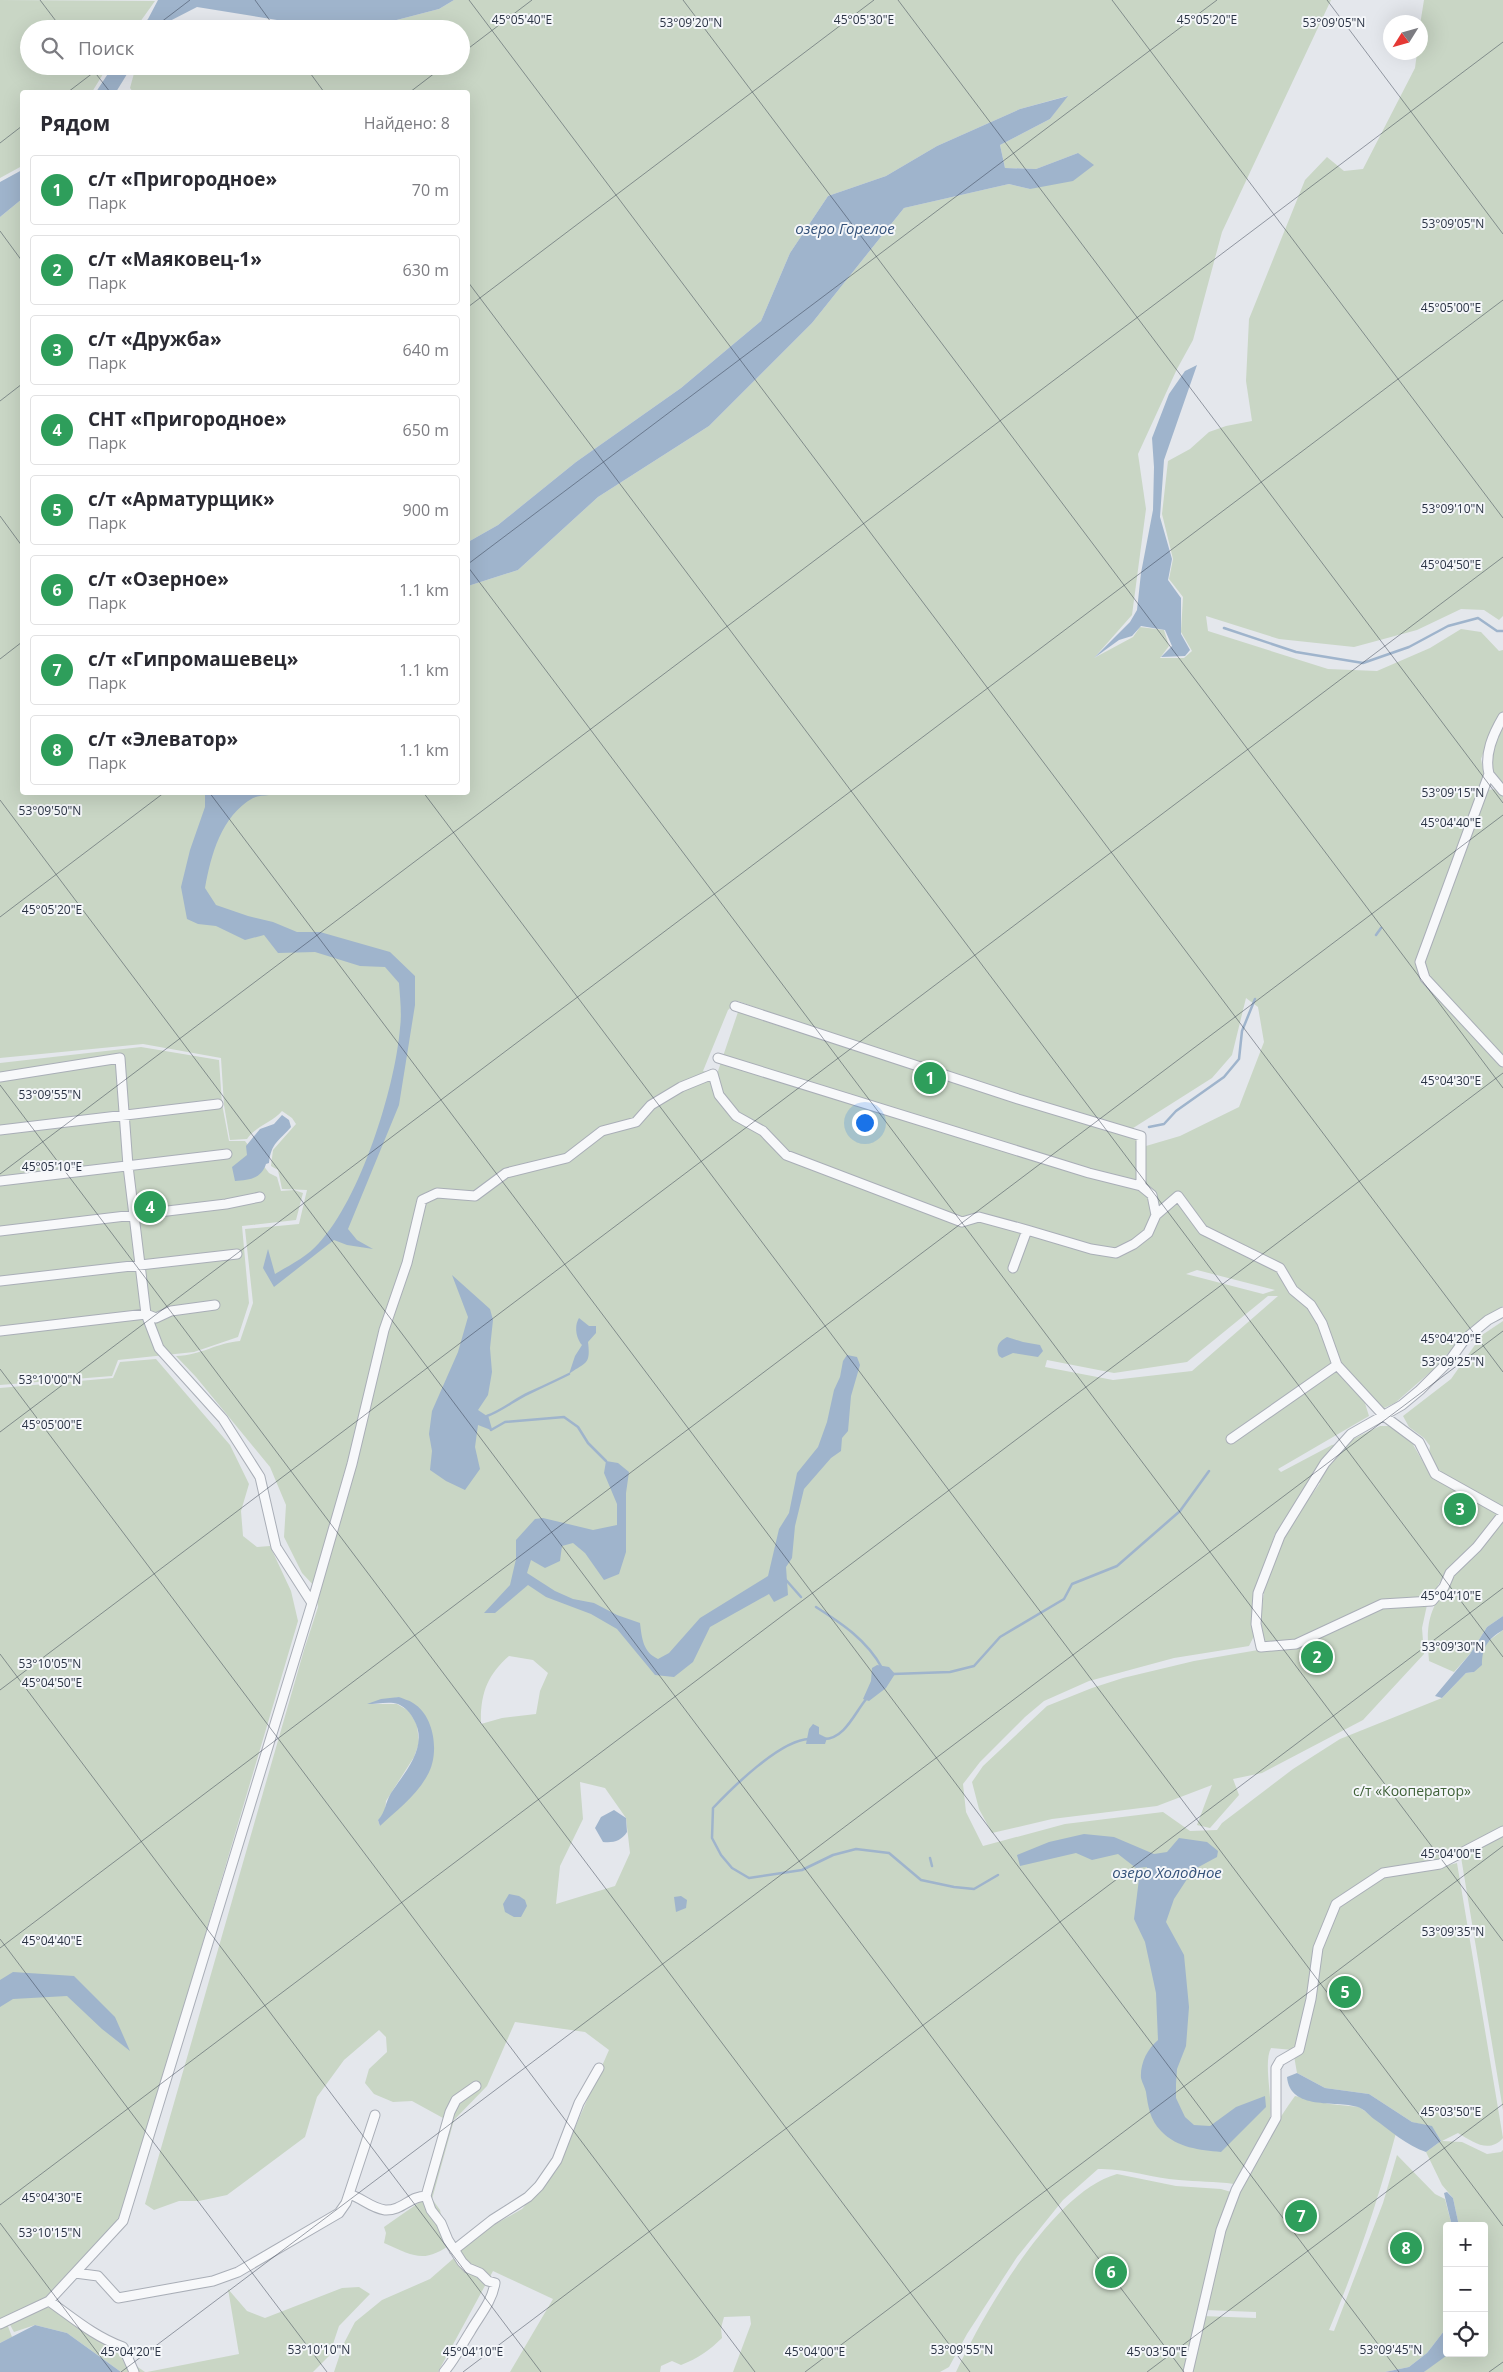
<!DOCTYPE html>
<html lang="ru">
<meta charset="utf-8">
<style>
body{margin:0;font-family:"Open Sans",sans-serif;background:#f7f7f7;color:#2b2b33}
.controls{position:absolute;right:15px;bottom:15px;display:grid;overflow:hidden;border-radius:5px;box-shadow:0 5px 20px #0002}
.controls button{width:45px;height:45px;display:grid;place-items:center;padding:0;border:0;border-bottom:1px solid #e1e1e2;background:#fff;color:#2b2b33;font:25px sans-serif}
.compass{position:absolute;left:1383px;top:15px;width:45px;height:45px;border-radius:50%;background:#fff;box-shadow:0 5px 20px #0002;rotate:233deg}
.you{position:absolute;left:864px;top:1122px;width:18px;height:18px;margin:-12px;border:4px solid #fff;border-radius:50%;background:#1a73e8;box-shadow:0 0 0 8px #1a73e833}
.badge{display:grid;place-items:center;width:32px;height:32px;border-radius:50%;background:#d93025;color:#fff;font-size:16px;font-weight:700}
.pin{position:absolute;translate:-50% -50%;border:2px solid #fff;box-shadow:0 1px 5px #0006}
.list{margin:0;padding:0;list-style:none}
h2{display:flex;justify-content:space-between;align-items:center;height:65px;margin:0;padding:0 20px;font-size:21px}
h2 small{font-size:16px;font-weight:400;color:#7c7c81}
.list li{display:grid;grid-template-columns:32px 1fr auto;gap:15px;align-items:center;box-sizing:border-box;height:70px;margin:0 10px 10px;padding:0 10px;border:1px solid #e1e1e2;border-radius:5px}
.list b{display:block;font-size:19px;white-space:nowrap}
.list p{margin:0;font-size:16px;white-space:nowrap;color:#7c7c81}
.list em{font-size:16px;font-style:normal;color:#7c7c81}
.icon{flex:none;width:28px;height:28px;fill:none;stroke:currentColor;stroke-width:2;stroke-linecap:round;stroke-linejoin:round}
.map{position:relative;flex:none;width:1503px;height:2372px;overflow:hidden}
.search{position:absolute;background:#fff;box-shadow:0 5px 20px #0002;left:20px;top:20px;width:450px;height:55px;display:flex;align-items:center;gap:12px;box-sizing:border-box;padding:0 18px;border-radius:28px;color:#7c7c81;font-size:19px}
.panel{position:absolute;background:#fff;box-shadow:0 5px 20px #0002;left:20px;top:90px;width:450px;height:705px;border-radius:5px}
.map>svg:first-child{display:block}
</style>
<div class="map">
<svg width="1503" height="2372" viewBox="0 0 1503 2372">
<rect width="100%" height="100%" fill="#e4e7ec"/>
<path fill="#c9d6c5" fill-rule="evenodd" d="M0,0L155,1L135,29H29V66H108L92,92H22V166L0,178Z
M454,0H1331L1222,232L1193,340L1177,369L1138,454L1146,509L1132,615L1094,658L1133,637L1140,627L1164,630L1169,646L1160,658H1184L1192,651L1181,632L1183,597L1169,579L1173,559L1162,514L1168,461L1190,449L1209,432L1226,426L1252,421L1246,381L1249,319L1305,180L1327,157L1344,171L1363,169L1415,68L1417,53L1420,52V25L1424,0H1503V616L1499,620L1484,610L1461,609L1417,630L1354,647L1279,639L1206,616L1208,631L1328,669L1377,671L1430,648L1461,629L1481,632L1499,651L1503,650V712L1491,732L1481,759L1487,790L1497,789L1503,796V1306L1470,1328L1436,1367L1395,1403L1382,1409L1358,1381L1369,1416L1278,1469L1281,1472L1332,1445L1347,1442L1380,1426H1389L1411,1441L1427,1469L1430,1446L1424,1438L1409,1427L1403,1416L1451,1379L1482,1335L1503,1321V1616L1487,1627L1470,1654L1454,1672L1429,1661C1426,1622 1428,1614 1449,1580L1443,1577L1431,1597L1380,1600L1319,1630L1384,1605H1427L1422,1628L1424,1654L1363,1720L1262,1773L1233,1779L1239,1795L1210,1828L1197,1825L1212,1785L1157,1806L1052,1819L992,1833L979,1809L972,1782L983,1766L1047,1706L1092,1688L1123,1678L1194,1661L1264,1649C1257,1610 1265,1573 1283,1537C1292,1518 1308,1501 1320,1483L1312,1477L1275,1534L1256,1589L1254,1636L1249,1646L1174,1658L1089,1681L1044,1701L1025,1717L980,1762L963,1784L966,1812L983,1846L1065,1824L1163,1812L1190,1831L1217,1830L1222,1823L1293,1769L1340,1739L1442,1698L1466,1673L1474,1672L1486,1643L1503,1630V2110L1460,1851C1421,1871 1377,1874 1339,1896L1344,1901L1384,1877L1422,1872L1457,1863L1503,2138C1489,2154 1473,2142 1458,2133L1442,2141L1462,2142L1487,2154L1501,2152L1503,2150V2372H1424L1447,2353H1484V2226H1459L1453,2198L1442,2185L1426,2152L1441,2141L1432,2127L1412,2122L1369,2094L1325,2088L1297,2073L1293,2050L1271,2048C1263,2063 1273,2099 1270,2118C1267,2135 1243,2168 1234,2184C1215,2181 1197,2182 1179,2180C1151,2178 1126,2168 1098,2169L1063,2200L1017,2257L967,2334L949,2367L940,2372H733L751,2324L750,2316L724,2317L721,2328L722,2338C710,2350 697,2359 681,2365L672,2361L661,2366L660,2372H510L553,2299L493,2271L438,2372H334L343,2345L355,2322L382,2300L430,2279L454,2258L460,2244L522,2209L556,2171L609,2050L585,2032L515,2022L487,2086L454,2120L432,2199L440,2210L444,2231L454,2242C424,2264 416,2257 384,2243L386,2233L384,2227L424,2199L436,2161L443,2118L412,2101L393,2102L374,2094L365,2083L369,2069L387,2052L386,2037L379,2030L344,2060L317,2097L305,2137L227,2195L199,2201H179L154,2210L145,2204L304,1650L318,1607L316,1588L302,1573L284,1537L286,1505L270,1467L196,1377L176,1356C202,1355 216,1343 240,1341L253,1303L245,1229L299,1224L307,1190L282,1189L278,1170L271,1166L273,1150L296,1124L292,1118L282,1111C272,1123 257,1125 247,1139L230,1140L224,1105L221,1058L143,1044L0,1058V217L22,199V792H468V586L518,570L598,497L709,426L812,323L904,208L1009,184L1030,189L1078,153L1036,169L1005,168L1000,145L1050,119L1067,96L1020,109L937,146L886,176L828,196L790,253L761,321L681,388L576,462L498,525L468,542V92H133L130,88L136,66H461V29H236L277,20H347L385,23L439,9ZM1432,915L1438,924L1423,961L1427,977L1421,979L1415,962ZM1246,998L1258,1007L1264,1042L1239,1107L1180,1136L1146,1146L1130,1130L1212,1078L1232,1055ZM738,1001L807,1026L797,1032L738,1012L717,1074L703,1071L728,1010ZM1197,1270L1275,1290L1263,1294L1186,1274ZM1268,1296H1278L1192,1371L1113,1380L1045,1367L1047,1360L1114,1373L1187,1362ZM509,1656L533,1660L548,1673L540,1691L536,1714L502,1718L481,1724C480,1695 487,1675 509,1656ZM399,1697L432,1734L380,1826L378,1820L385,1812L386,1801L414,1757L419,1743L417,1725L409,1711L397,1704H369ZM580,1782L605,1788L626,1818L630,1853L615,1886L556,1904L560,1866L583,1819Z
M1503,724V786L1490,770L1497,734Z
M141,1047L219,1060L222,1104L229,1141H245L269,1173L277,1177L281,1191L294,1190L303,1193L296,1220L242,1226L249,1303L238,1337L194,1352L118,1360L112,1376L0,1385V1063Z
M156,1359L230,1445L249,1484L241,1511L243,1536L257,1547L270,1546L291,1591L298,1621L121,2219L48,2298L6,2321L12,2337L0,2343V1388L113,1378L120,1362Z
M1295,2096L1330,2104L1359,2107L1396,2133C1378,2201 1356,2266 1329,2330L1334,2331L1383,2203L1397,2155L1435,2194L1445,2199L1452,2226H1447L1444,2331L1427,2353L1409,2367L1385,2372H1190L1202,2316L1256,2318V2312L1205,2310C1211,2284 1216,2257 1223,2231C1238,2183 1266,2137 1295,2096Z
M1117,2174L1176,2186L1221,2189L1231,2192L1184,2372H956C984,2313 1052,2192 1117,2174Z
M359,2287L370,2294L339,2326L329,2356L313,2372H147L239,2354L228,2289L247,2311L265,2318L342,2288Z
M42,2307L53,2308L145,2372H121L67,2333L35,2325L14,2332L9,2323Z"/>
<path fill="#9fb4cc" d="M158,0H454L439,9L385,23L347,20H277L197,7L162,25L159,29H139L148,19Z
M113,66H132L116,92H96Z
M1068,96L1050,119L1000,145L1005,168L1036,169L1078,153L1094,165L1073,181L1030,189L1009,184L904,208L812,323L709,426L598,497L518,570L468,586V542L498,525L576,462L681,388L761,321L790,253L828,196L886,176L937,146L1020,109Z
M22,170V199L0,217V182Z
M1197,365L1164,460L1160,517L1172,559L1168,580L1181,598V634L1190,650L1185,656L1161,657L1172,646L1165,630L1141,626L1132,636L1119,640L1094,658L1130,622L1137,610L1141,573L1153,510L1154,467L1152,438L1169,394L1185,371Z
M205,793H284C275,796 262,794 253,798C221,816 211,855 205,888L216,905L248,916L273,922L297,932H320L390,952L415,976V1005L399,1105L348,1229L357,1240L373,1249L347,1245L334,1240L274,1287L263,1268L268,1249L275,1274C290,1265 308,1256 319,1243C360,1199 395,1089 400,1028C402,1014 400,998 399,983L385,967L360,966L315,952L278,953L264,935L245,940L216,926L198,924L187,919L181,887L190,850L205,807Z
M282,1115L289,1120L291,1127C279,1141 271,1143 269,1163L266,1164C261,1179 249,1180 235,1181L232,1167L247,1155L246,1146L260,1129L274,1124Z
M452,1275L490,1309L493,1320L490,1348L492,1372L488,1395L478,1410L487,1416L491,1430L478,1425L475,1447L480,1469L465,1490L446,1481L430,1470L432,1451L429,1434L432,1411L458,1352L468,1317Z
M579,1318L589,1326H596V1333L588,1342C591,1366 585,1362 569,1374L575,1356L582,1345C576,1338 574,1326 579,1318Z
M1007,1337L1023,1342L1040,1345L1043,1351L1038,1357L1013,1353L1002,1358L999,1356C995,1347 999,1341 1007,1337Z
M847,1355L857,1357L860,1365L851,1396L848,1431L842,1438L841,1451L831,1458L804,1489L795,1526L792,1558L786,1567L788,1595L774,1602L769,1594L710,1627L693,1662L674,1677L655,1675L617,1629L591,1614L546,1597L528,1585L495,1613H484L510,1585L516,1559V1540L535,1519L543,1518L593,1530L617,1525V1504L604,1473L606,1461L618,1463L629,1472L626,1493V1552L619,1574L604,1580L585,1553L573,1543L562,1546L560,1561L545,1568L531,1560L527,1573L555,1591L573,1599L594,1603L617,1615L640,1623C642,1639 643,1652 658,1659L669,1653L700,1618L768,1576L779,1529L789,1513L797,1473L818,1447L827,1422L834,1390L840,1377L843,1361Z
M1503,1616V1630C1488,1639 1482,1647 1482,1665L1474,1672L1466,1673L1442,1698L1435,1696L1470,1654L1487,1627Z
M877,1665L889,1667L895,1674L886,1688L869,1701L863,1699L871,1681L872,1668Z
M399,1697C403,1699 409,1700 413,1703C435,1716 440,1755 427,1776C416,1796 396,1811 380,1826L378,1820C386,1811 385,1803 391,1793C405,1772 429,1746 414,1720C410,1712 406,1708 398,1704C390,1701 376,1704 367,1704L381,1699Z
M813,1724L819,1727V1734L827,1738L825,1744H806L809,1729Z
M614,1810L626,1818L627,1832C621,1841 614,1843 603,1842L595,1828L601,1817Z
M1084,1834L1114,1837L1154,1854L1167,1852L1179,1838L1207,1842L1218,1851L1217,1857L1193,1870L1174,1899L1166,1922L1184,1955L1189,2007L1186,2046L1177,2069L1176,2084V2098L1185,2117L1194,2125L1210,2126L1236,2107L1265,2096L1266,2107L1221,2152C1200,2150 1177,2148 1161,2131C1150,2120 1148,2106 1146,2092C1145,2087 1142,2083 1141,2078C1140,2064 1147,2049 1158,2040L1156,1993L1145,1942L1134,1919L1139,1879L1147,1874V1867L1136,1868L1118,1854L1092,1860L1076,1853L1020,1866L1017,1855L1049,1842Z
M509,1894L519,1896L525,1900L527,1906L521,1917H514L505,1912L503,1904Z
M681,1896L687,1900L686,1908L676,1912L674,1897Z
M13,1972L74,1976L115,2017L130,2051L102,2029L67,1996L13,1999L0,2007V1980Z
M1297,2073L1325,2088L1369,2094L1412,2122L1432,2126L1441,2141L1426,2152C1407,2146 1390,2130 1374,2119C1369,2115 1364,2109 1358,2107C1335,2100 1290,2111 1287,2077Z
M1447,2192L1453,2198L1459,2226H1452L1444,2193Z
M1447,2292V2353L1446,2356L1424,2372H1385L1409,2367L1427,2353L1444,2331V2304Z
M35,2325L67,2333L121,2372H0V2343Z"/>
<g fill="none" stroke-linecap="round" stroke-linejoin="round">
<path stroke="#9fb4cc" stroke-width="2.5" d="M1224,628L1296,652L1363,663L1409,647L1448,626L1478,618L1497,631H1503
M1376,935L1381,928
M1149,1127L1164,1124L1176,1111L1224,1077L1239,1059L1242,1031L1255,999
M569,1374C555,1381 542,1387 529,1393C514,1400 503,1410 487,1416L491,1430L505,1422L564,1417L578,1427L588,1443L606,1461
M786,1580L801,1597
M816,1607C841,1623 867,1640 882,1668
M893,1674L950,1672L974,1666L1000,1637L1064,1599L1072,1584L1117,1566L1180,1511L1209,1471
M809,1739C780,1740 732,1788 713,1808L712,1838L721,1855L732,1868L749,1878L802,1870L833,1855L856,1849L889,1853L921,1880L954,1887L974,1889L998,1875
M824,1739C845,1739 855,1712 867,1698
M930,1858L932,1866"/>
<g stroke="#a9aeb7" stroke-width="11">
<path id="street" d="M1503,717C1493,734 1484,754 1489,774L1420,962L1425,978L1503,1062
M1489,774L1503,791
M735,1006L1018,1099L1141,1136V1186L1152,1195L1156,1215
M718,1058L1089,1173L1141,1186
M0,1077L120,1058L128,1166L146,1314L159,1348L223,1419L260,1477L276,1547L312,1603L123,2221L49,2301L0,2324
M0,1130L218,1104
M0,1181L227,1154
M1027,1230L1091,1249L1116,1253L1134,1244L1148,1233L1156,1215L1178,1196L1203,1230L1280,1268L1293,1290L1311,1305L1322,1323L1337,1365L1384,1416L1419,1442L1435,1474L1503,1512
M0,1231L226,1204L260,1197
M0,1281L237,1254
M1503,1312L1488,1320L1465,1339L1450,1360L1420,1390L1402,1405L1351,1434L1325,1463L1280,1536L1258,1593L1256,1624L1261,1647L1296,1644L1382,1604L1432,1601L1444,1587L1450,1573L1477,1547L1503,1514
M0,1331L146,1314L156,1318L171,1311L215,1305
M1231,1439L1337,1365
M312,1603L352,1464L384,1330L407,1263L422,1200L437,1193L475,1196L506,1173L567,1158L602,1131L636,1122L651,1105L681,1087L713,1074L719,1095L736,1116L763,1131L786,1155L962,1222L979,1217L1027,1230L1013,1268
M349,2194C362,2198 371,2208 385,2210C402,2211 410,2196 426,2196
M454,2250L492,2220L528,2197L539,2186L557,2160L579,2103L599,2068
M75,2273L98,2276L118,2298L213,2281L238,2272L339,2213L346,2203L375,2115
M49,2301C73,2318 95,2337 123,2347L134,2372
M444,2372C455,2359 461,2346 470,2332C479,2316 492,2302 495,2283L488,2281L480,2273L468,2268L462,2262L448,2240L441,2223L431,2210L426,2196L450,2112L456,2100L476,2086
M1188,2372L1221,2230L1236,2190L1276,2118V2068L1280,2061L1299,2050L1311,1999L1318,1948L1336,1904L1383,1873L1440,1864L1503,1831"/>
</g>
<use href="#street" stroke="#f7f8fa" stroke-width="9"/>
</g>
<path fill="none" stroke="#2b3445" stroke-width="1" stroke-opacity="0.45" d="M40,0L62,29M255,0L276,29M469,0L1503,1372M683,0L1503,1088M898,0L1503,803M1112,0L1503,518M1327,0L1503,234M152,29L190,0M461,54L532,0M90,66L110,92M305,66L324,92M68,92L102,66M410,92L444,66M0,143L22,126M0,231L22,261M468,282L1503,1657M468,307L874,0M0,401L22,384M0,516L22,546M468,564L1217,0M468,567L1503,1941M0,659L22,642M209,792L1399,2372M423,792L1503,2226M0,800L1184,2372M0,917L165,792M0,1085L970,2372M0,1174L1503,42M0,1369L755,2372M0,1432L1503,300M0,1654L541,2372M0,1690L1503,557M0,1939L327,2372M0,1948L1503,815M0,2205L1503,1073M0,2223L112,2372M121,2372L1503,1331M463,2372L1503,1588M805,2372L1503,1846M1147,2372L1503,2104M1489,2372L1503,2362"/>
<g text-anchor="middle" stroke-width="4" stroke-linejoin="round" paint-order="stroke">
<g font-size="14" fill="#3f6138" stroke="#f4f6f9">
<text x="1412" y="1796">с/т «Кооператор»</text>
</g>
<g font-size="15" font-style="italic" fill="#34527a" stroke="#f4f6f9">
<text x="845" y="234">озеро Горелое</text>
<text x="1167" y="1878">озеро Холодное</text>
</g>
</g>
<g font-size="12" text-anchor="middle" fill="#2b3445" stroke="#f4f6f9" stroke-width="4" stroke-linejoin="round" paint-order="stroke">
<text x="522" y="24">45°05'40"E</text>
<text x="864" y="24">45°05'30"E</text>
<text x="1207" y="24">45°05'20"E</text>
<text x="691" y="27">53°09'20"N</text>
<text x="1334" y="27">53°09'05"N</text>
<text x="1453" y="228">53°09'05"N</text>
<text x="1451" y="312">45°05'00"E</text>
<text x="1453" y="513">53°09'10"N</text>
<text x="1451" y="569">45°04'50"E</text>
<text x="1453" y="797">53°09'15"N</text>
<text x="50" y="815">53°09'50"N</text>
<text x="1451" y="827">45°04'40"E</text>
<text x="52" y="914">45°05'20"E</text>
<text x="1451" y="1085">45°04'30"E</text>
<text x="50" y="1099">53°09'55"N</text>
<text x="52" y="1171">45°05'10"E</text>
<text x="1451" y="1343">45°04'20"E</text>
<text x="1453" y="1366">53°09'25"N</text>
<text x="50" y="1384">53°10'00"N</text>
<text x="52" y="1429">45°05'00"E</text>
<text x="1451" y="1600">45°04'10"E</text>
<text x="1453" y="1651">53°09'30"N</text>
<text x="50" y="1668">53°10'05"N</text>
<text x="52" y="1687">45°04'50"E</text>
<text x="1451" y="1858">45°04'00"E</text>
<text x="1453" y="1936">53°09'35"N</text>
<text x="52" y="1945">45°04'40"E</text>
<text x="1451" y="2116">45°03'50"E</text>
<text x="52" y="2202">45°04'30"E</text>
<text x="50" y="2237">53°10'15"N</text>
<text x="319" y="2354">53°10'10"N</text>
<text x="962" y="2354">53°09'55"N</text>
<text x="1391" y="2354">53°09'45"N</text>
<text x="131" y="2356">45°04'20"E</text>
<text x="473" y="2356">45°04'10"E</text>
<text x="815" y="2356">45°04'00"E</text>
<text x="1157" y="2356">45°03'50"E</text>
</g>
</svg>
<div class="controls">
<button>+</button>
<button>−</button>
<button><svg class="icon" aria-label="locate" viewBox="0 0 24 24"><circle cx="12" cy="12" r="6"/><path d="M12 2v4M12 18v4M2 12h4M18 12h4"/></svg></button>
</div>
<svg class="compass" viewBox="-18 -18 36 36"><path d="M0-13l5 13h-10z" fill="#e53935"/><path d="M0 13l5-13h-10z" fill="#7c7c81"/></svg>
<div class="you"></div>
<div class="pin badge" style="left:930px;top:1078px;background:#2e9e5b">1</div>
<div class="pin badge" style="left:1317px;top:1657px;background:#2e9e5b">2</div>
<div class="pin badge" style="left:1460px;top:1509px;background:#2e9e5b">3</div>
<div class="pin badge" style="left:150px;top:1207px;background:#2e9e5b">4</div>
<div class="pin badge" style="left:1345px;top:1992px;background:#2e9e5b">5</div>
<div class="pin badge" style="left:1111px;top:2272px;background:#2e9e5b">6</div>
<div class="pin badge" style="left:1301px;top:2216px;background:#2e9e5b">7</div>
<div class="pin badge" style="left:1406px;top:2248px;background:#2e9e5b">8</div>
<div class="search"><svg class="icon" aria-label="search" viewBox="0 0 24 24"><circle cx="10" cy="10" r="6"/><path d="M15 15l6 6"/></svg>Поиск</div>
<section class="panel">
<h2>Рядом<small>Найдено: 8</small></h2>
<ul class="list">
<li><span class="badge" style="background:#2e9e5b">1</span><div><b>с/т «Пригородное»</b><p>Парк</p></div><em>70 m</em></li>
<li><span class="badge" style="background:#2e9e5b">2</span><div><b>с/т «Маяковец-1»</b><p>Парк</p></div><em>630 m</em></li>
<li><span class="badge" style="background:#2e9e5b">3</span><div><b>с/т «Дружба»</b><p>Парк</p></div><em>640 m</em></li>
<li><span class="badge" style="background:#2e9e5b">4</span><div><b>СНТ «Пригородное»</b><p>Парк</p></div><em>650 m</em></li>
<li><span class="badge" style="background:#2e9e5b">5</span><div><b>с/т «Арматурщик»</b><p>Парк</p></div><em>900 m</em></li>
<li><span class="badge" style="background:#2e9e5b">6</span><div><b>с/т «Озерное»</b><p>Парк</p></div><em>1.1 km</em></li>
<li><span class="badge" style="background:#2e9e5b">7</span><div><b>с/т «Гипромашевец»</b><p>Парк</p></div><em>1.1 km</em></li>
<li><span class="badge" style="background:#2e9e5b">8</span><div><b>с/т «Элеватор»</b><p>Парк</p></div><em>1.1 km</em></li>
</ul>
</section>
</div>
